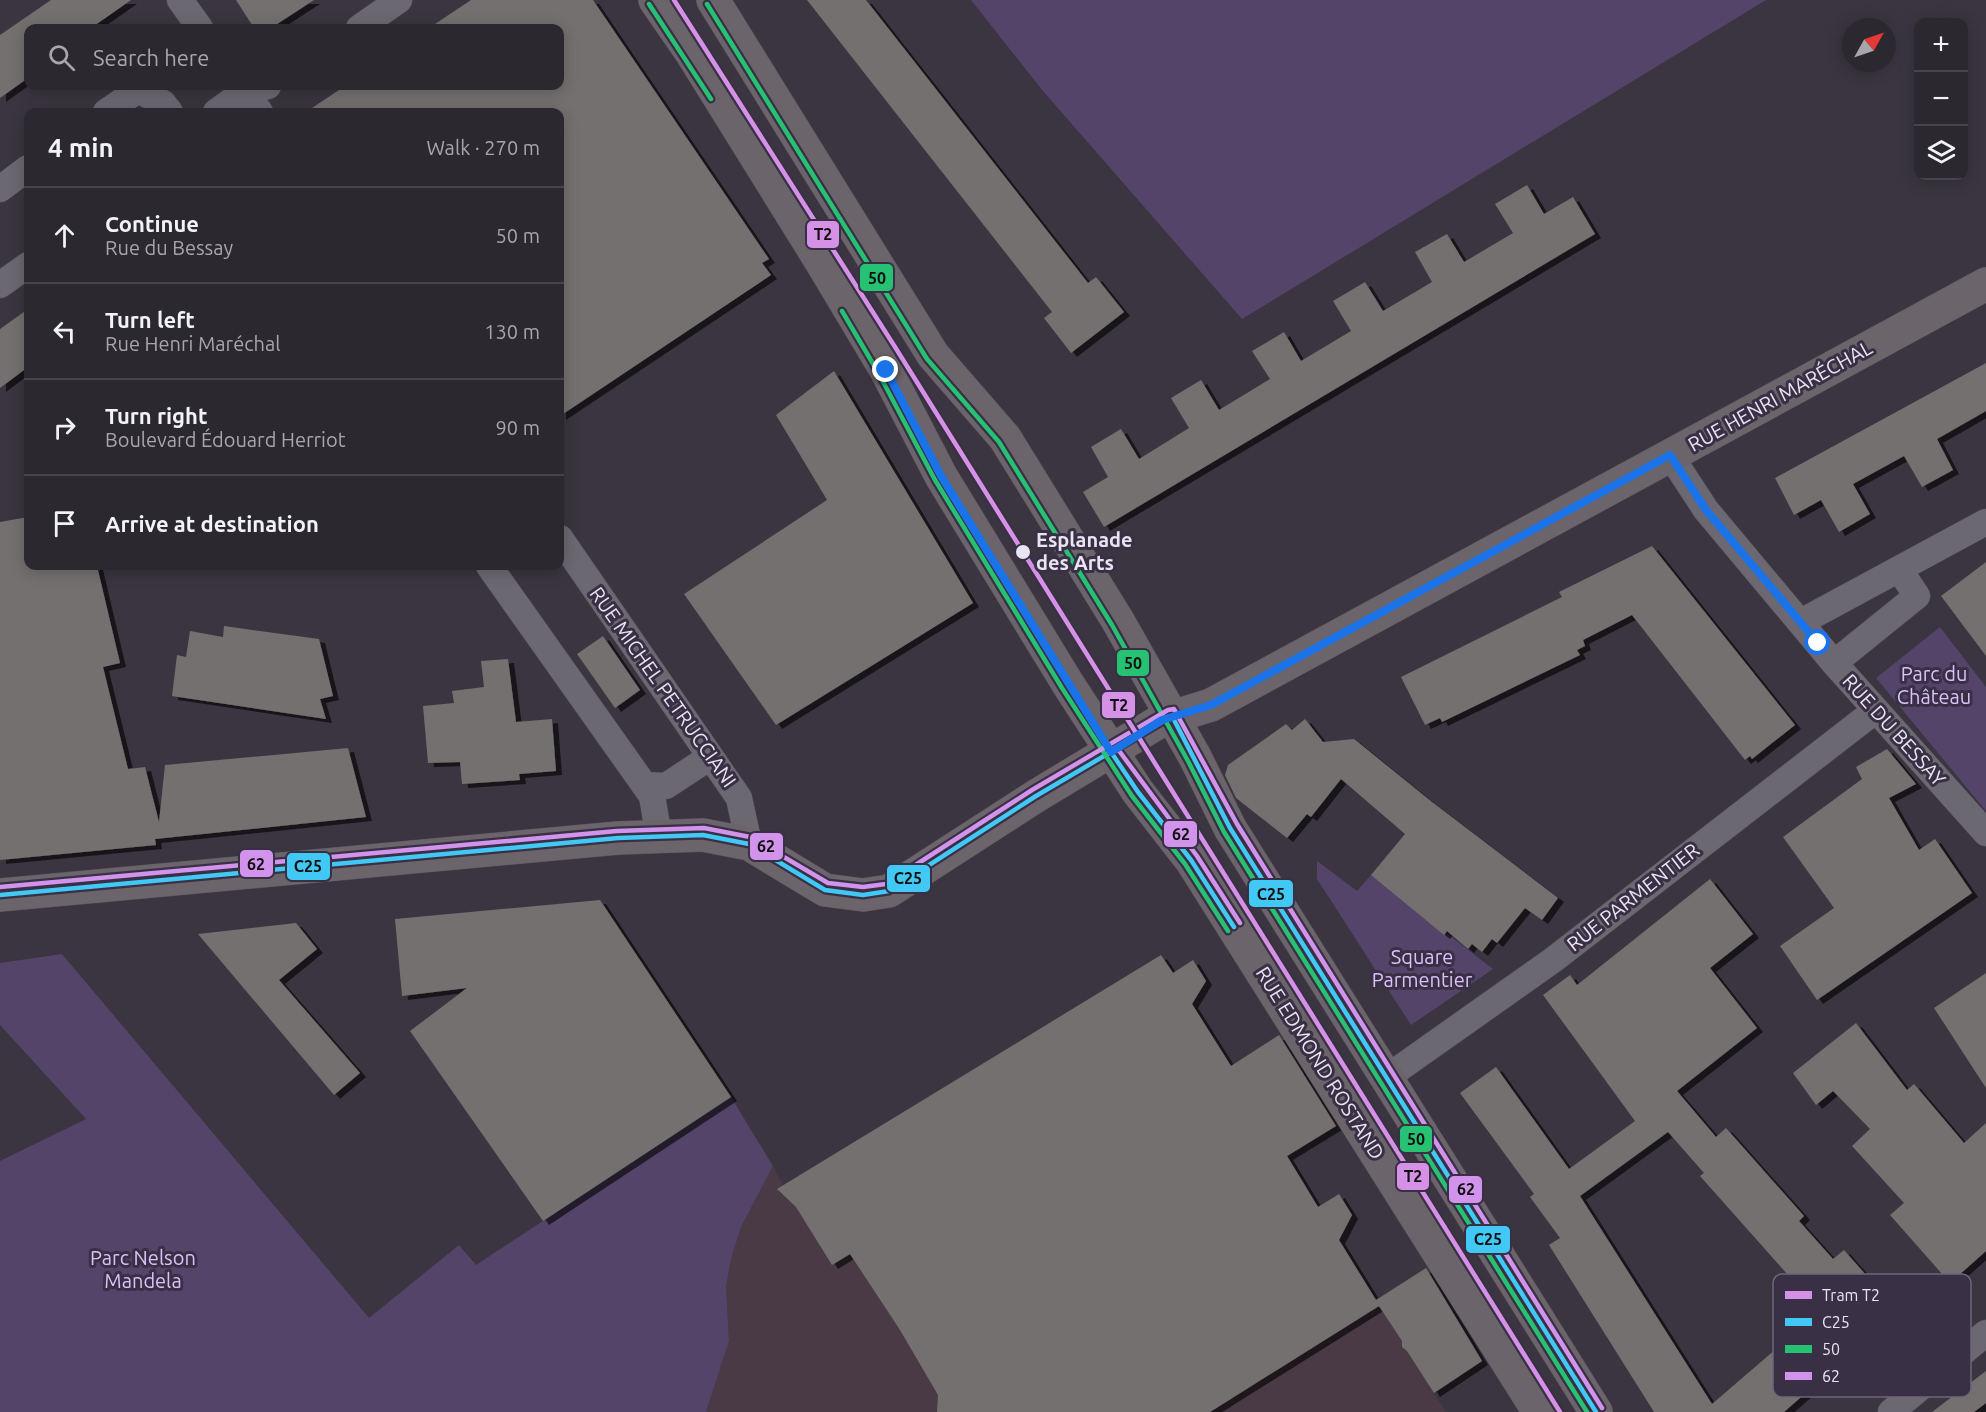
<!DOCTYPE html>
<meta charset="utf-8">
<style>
body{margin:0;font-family:Ubuntu,sans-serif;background:#38343c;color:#f1f3f6}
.controls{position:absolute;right:18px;top:18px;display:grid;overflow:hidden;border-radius:12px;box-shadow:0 3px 15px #0003}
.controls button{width:54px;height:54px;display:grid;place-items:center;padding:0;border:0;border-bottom:2px solid #48444c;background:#2c2830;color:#f1f3f6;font:30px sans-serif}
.compass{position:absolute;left:1842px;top:18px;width:54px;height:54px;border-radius:50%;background:#2c2830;box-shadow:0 3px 15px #0003;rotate:50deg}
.stop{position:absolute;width:18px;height:18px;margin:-14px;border:4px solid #1a73e8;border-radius:50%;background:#fff}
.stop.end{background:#1a73e8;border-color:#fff;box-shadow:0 2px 6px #0008}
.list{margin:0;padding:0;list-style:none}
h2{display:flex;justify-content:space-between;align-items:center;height:78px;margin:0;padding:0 24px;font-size:26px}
h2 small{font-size:20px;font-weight:400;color:#a6a6ab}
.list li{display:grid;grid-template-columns:39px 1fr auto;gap:18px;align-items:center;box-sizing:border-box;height:96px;padding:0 24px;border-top:2px solid #48444c}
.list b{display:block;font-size:22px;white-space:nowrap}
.list p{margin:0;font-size:20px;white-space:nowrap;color:#a6a6ab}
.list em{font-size:20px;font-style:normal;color:#a6a6ab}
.icon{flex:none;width:33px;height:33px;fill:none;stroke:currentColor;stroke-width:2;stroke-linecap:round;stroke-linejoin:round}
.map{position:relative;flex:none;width:1986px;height:1412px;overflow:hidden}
.search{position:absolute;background:#2c2830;box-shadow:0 3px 15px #0003;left:24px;top:24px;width:540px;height:66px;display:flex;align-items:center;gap:15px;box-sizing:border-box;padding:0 21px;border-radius:12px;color:#a6a6ab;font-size:22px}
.panel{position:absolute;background:#2c2830;box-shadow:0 3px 15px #0003;left:24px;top:108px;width:540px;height:462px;border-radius:12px}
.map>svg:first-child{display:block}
</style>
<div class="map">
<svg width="1986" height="1412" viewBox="0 0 1986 1412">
<defs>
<filter id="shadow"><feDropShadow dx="6" dy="4" stdDeviation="0" flood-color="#0009"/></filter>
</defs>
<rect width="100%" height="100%" fill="#3a3540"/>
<path fill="#493a45" d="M1161,955L1173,973L1193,960L1206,981L1192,1004L1231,1066L1282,1034L1303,1067L1297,1071L1313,1096L1318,1092L1339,1124L1287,1156L1318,1207L1339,1194L1352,1215L1339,1241L1376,1300L1427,1268L1447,1301L1443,1304L1482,1361L1459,1376L1456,1372L1431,1388L1446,1412H706L729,1341L726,1287L731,1259L741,1227L773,1166L783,1185L943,1088L945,1090L969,1092L960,1077Z"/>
<path fill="#55446a" d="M971,0H1766L1242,319L1043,91Z
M1940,627L1986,687V811L1876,678Z
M1317,861L1357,891L1371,875L1493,969L1411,1025L1317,879Z
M62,954L369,1318L459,1245L476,1265L731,1097L773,1166L741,1227L731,1259L726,1287L729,1341L706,1412H0V1161L86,1119L0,1025V963Z"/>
<path fill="#746f6f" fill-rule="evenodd" filter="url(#shadow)" d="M51,0H131L91,28H28V78L0,98V35Z
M236,0H314L271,28H254Z
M471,0H593L769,259L762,263L771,275L560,416V112H306L345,86H560V28H429Z
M807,0H866L1088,283L1096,277L1124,312L1071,353L1044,318L1052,312Z
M1527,185L1544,214L1573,197L1595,234L1104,527L1083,492L1108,477L1091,447L1121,429L1139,459L1189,428L1171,398L1201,380L1219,410L1270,379L1252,351L1284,332L1301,361L1351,331L1333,301L1365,282L1383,311L1432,282L1415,252L1447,234L1464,262L1513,233L1495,204Z
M28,309V367L0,388V329Z
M1986,363V411L1937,439L1953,470L1922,487L1904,456L1853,484L1870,514L1839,532L1821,500L1794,515L1775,478Z
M834,371L973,603L776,725L684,594L827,500L776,415Z
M28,517V566H97L120,663L103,667L128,769L145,767L159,822L165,765L348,748L366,817L155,839L156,845L0,860V522Z
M1652,546L1795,725L1752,759L1750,756L1745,760L1632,615L1583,640L1585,646L1577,650L1580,655L1442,722L1440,718L1425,725L1401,677L1562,597L1559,592Z
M1986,562V656L1941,596Z
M224,626L319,639L333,696L320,699L326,719L172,696L177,655L186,657L190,631L223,637Z
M603,636L640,690L615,708L577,654Z
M508,659L516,722L552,719L556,771L519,774L520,780L462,784L460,762L428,763L423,706L454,703L452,691L484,687L481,661Z
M1305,719L1323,742L1354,739L1432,802L1558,898L1542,920L1525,908L1497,943L1492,939L1482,952L1472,944L1468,949L1447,931L1444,935L1371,875L1405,834L1341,779L1311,817L1307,814L1287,838L1236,798L1225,775L1228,765L1286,724L1292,730Z
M1887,749L1916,784L1889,798L1919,850L1935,839L1972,893L1817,1000L1780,946L1834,908L1783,837L1862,779L1856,767Z
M1710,879L1753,934L1710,968L1757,1028L1677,1091L1716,1137L1726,1128L1804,1216L1799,1221L1833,1259L1844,1250L1910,1325L1901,1334L1910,1344L1877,1374L1855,1350L1784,1412H1654L1549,1245L1560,1238L1530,1197L1534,1194L1460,1093L1496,1067L1569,1169L1635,1121L1543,995L1570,975L1577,985ZM1668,1132L1704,1173L1700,1176L1820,1311L1712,1404L1580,1196Z
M600,900L731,1097L543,1221L410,1031L467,988L402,996L395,919Z
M296,923L317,949L279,980L360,1073L334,1095L198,934Z
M1161,955L1173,973L1193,960L1206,981L1192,1004L1231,1066L1279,1035L1336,1126L1287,1156L1318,1207L1339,1194L1352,1215L1339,1240L1376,1300L1426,1268L1482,1361L1434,1393L1407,1351L1402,1347V1341L1379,1306L1210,1412H937L938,1395L900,1330L850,1254L832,1265L796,1207L777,1189Z
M1986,973V1088L1934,1008Z
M1856,1023L1907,1090L1914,1084L1964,1143L1986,1123V1251L1950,1283L1890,1215L1904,1203L1852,1146L1870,1129L1833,1091L1816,1105L1793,1073Z
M1986,1371V1403L1974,1412H1932Z"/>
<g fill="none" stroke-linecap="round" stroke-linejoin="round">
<g stroke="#56515b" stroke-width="27">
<path id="street" d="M180,0L200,28
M359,28L399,0
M241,86L260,112
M106,112L138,90L163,103L170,112
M216,112L245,91L268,86
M0,189L28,168
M0,285L28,265
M1670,455L1706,510L1834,663L1986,833
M560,538L739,798L749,844
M489,566L652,796L659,837
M1801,622L1986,522
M1834,663L1917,596L1899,569
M644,785L666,786L710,757
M1386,1078L1553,960L1876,710
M1891,1412L1986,1333"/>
</g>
<g stroke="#56515b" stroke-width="34">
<path id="secondary" d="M655,0L691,52L822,263L886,370L941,476L1068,684L1138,792L1191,860L1539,1412
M713,0L933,355L1005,438L1118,621L1195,757L1230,828L1596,1412
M0,895L618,838L703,835L749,844L825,890L863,895L889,891L1036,796L1162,720L1211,705L1986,284"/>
</g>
<use href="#street" stroke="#6c6871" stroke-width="26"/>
<use href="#secondary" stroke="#6b646a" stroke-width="33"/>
<g stroke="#393045" stroke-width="9">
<path id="bus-1" d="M1172,716L1230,828L1596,1412
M1111,752L1138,792L1191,860L1234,927
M0,895L618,838L703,835L749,844L825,890L863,895L889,891L1036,796L1172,716"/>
</g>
<g stroke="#393045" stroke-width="9">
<path id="bus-2" d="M649,4L711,99
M707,4L927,359L999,442L1112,625L1188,761L1224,832L1587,1412
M842,311L879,374L935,480L1062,688L1132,796L1185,864L1228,931"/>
</g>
<g stroke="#393045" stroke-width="9">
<path id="bus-3" d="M1117,748L1197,856L1240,923
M0,887L617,831L704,828L750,837L828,883L863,887L886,884L1032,790L1168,710L1174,709L1237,824L1602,1408"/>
</g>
<use href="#bus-1" stroke="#41c8f4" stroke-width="4.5"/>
<use href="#bus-2" stroke="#26c172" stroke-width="4.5"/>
<use href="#bus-3" stroke="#d193ec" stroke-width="4.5"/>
<g stroke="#393045" stroke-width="9">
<path id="tram-1" d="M674,0L895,347L1560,1412"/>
</g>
<use href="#tram-1" stroke="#d591e5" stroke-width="4.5"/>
</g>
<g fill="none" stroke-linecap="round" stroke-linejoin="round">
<path stroke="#1a73e8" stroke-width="8" d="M886,370L941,476L1111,752L1162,720L1211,705L1670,455L1706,510L1818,643"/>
</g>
<circle fill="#e9e4f1" stroke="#393045" stroke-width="2" cx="1023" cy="552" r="8"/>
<g text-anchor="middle" stroke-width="6" stroke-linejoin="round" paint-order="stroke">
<g font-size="20" fill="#e9e4f1" stroke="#393045">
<text transform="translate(1780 396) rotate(-29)" y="7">RUE HENRI MARÉCHAL</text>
<text transform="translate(663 687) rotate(55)" y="7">RUE MICHEL PETRUCCIANI</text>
<text transform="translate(1894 730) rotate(48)" y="7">RUE DU BESSAY</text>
<text transform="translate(1633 897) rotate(-38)" y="7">RUE PARMENTIER</text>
<text transform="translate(1320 1063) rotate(58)" y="7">RUE EDMOND ROSTAND</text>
</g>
<g font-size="20" font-weight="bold" fill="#e9e4f1" stroke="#393045" text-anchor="start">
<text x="1036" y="547">Esplanade<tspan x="1036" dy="23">des Arts</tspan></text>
</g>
<g font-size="20" fill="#dbc1fb" stroke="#393045">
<text x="1934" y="681">Parc du<tspan x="1934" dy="23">Château</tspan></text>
<text x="1422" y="964">Square<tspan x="1422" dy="23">Parmentier</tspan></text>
<text x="143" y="1265">Parc Nelson<tspan x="143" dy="23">Mandela</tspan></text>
</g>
</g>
<rect x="1773" y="1274" width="198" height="123" rx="9" fill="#393045" stroke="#6e6679" stroke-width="1.5"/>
<rect x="1785" y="1291" width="27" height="8" fill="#d591e5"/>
<rect x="1785" y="1318" width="27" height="8" fill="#41c8f4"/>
<rect x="1785" y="1345" width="27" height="8" fill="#26c172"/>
<rect x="1785" y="1372" width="27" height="8" fill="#d193ec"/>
<g font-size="16" fill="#e9e4f1">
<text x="1822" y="1301">Tram T2</text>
<text x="1822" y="1328">C25</text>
<text x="1822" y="1355">50</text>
<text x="1822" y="1382">62</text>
</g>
<g stroke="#393045" stroke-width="2">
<rect x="806" y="220" width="34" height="29" rx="6" fill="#d591e5"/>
<rect x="859" y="263" width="35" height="29" rx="6" fill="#26c172"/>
<rect x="1116" y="649" width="34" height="28" rx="6" fill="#26c172"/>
<rect x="1101" y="691" width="35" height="28" rx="6" fill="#d591e5"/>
<rect x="1163" y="820" width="35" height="28" rx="6" fill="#d193ec"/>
<rect x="749" y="832" width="35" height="29" rx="6" fill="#d193ec"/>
<rect x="239" y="849" width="35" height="29" rx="6" fill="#d193ec"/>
<rect x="286" y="852" width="45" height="29" rx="6" fill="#41c8f4"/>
<rect x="886" y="864" width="45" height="29" rx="6" fill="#41c8f4"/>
<rect x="1248" y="879" width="46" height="29" rx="6" fill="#41c8f4"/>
<rect x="1399" y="1125" width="34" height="28" rx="6" fill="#26c172"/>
<rect x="1396" y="1162" width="34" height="29" rx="6" fill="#d591e5"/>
<rect x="1448" y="1175" width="35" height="29" rx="6" fill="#d193ec"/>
<rect x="1465" y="1225" width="46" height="29" rx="6" fill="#41c8f4"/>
</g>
<g font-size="16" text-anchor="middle" font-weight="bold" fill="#111">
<text x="823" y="240">T2</text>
<text x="877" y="284">50</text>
<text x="1133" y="669">50</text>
<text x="1119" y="711">T2</text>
<text x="1181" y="840">62</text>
<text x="766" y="852">62</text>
<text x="256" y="870">62</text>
<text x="308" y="872">C25</text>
<text x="908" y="884">C25</text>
<text x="1271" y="900">C25</text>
<text x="1416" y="1145">50</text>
<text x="1413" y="1182">T2</text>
<text x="1466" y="1195">62</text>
<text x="1488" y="1245">C25</text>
</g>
</svg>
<div class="controls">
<button>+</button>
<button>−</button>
<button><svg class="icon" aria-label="layers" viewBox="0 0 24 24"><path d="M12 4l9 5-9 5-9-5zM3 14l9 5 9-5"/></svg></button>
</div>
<svg class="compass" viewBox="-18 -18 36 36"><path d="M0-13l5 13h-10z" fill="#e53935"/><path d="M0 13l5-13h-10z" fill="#a6a6ab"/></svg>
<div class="stop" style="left:1818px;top:643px"></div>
<div class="stop end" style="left:886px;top:370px"></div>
<div class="search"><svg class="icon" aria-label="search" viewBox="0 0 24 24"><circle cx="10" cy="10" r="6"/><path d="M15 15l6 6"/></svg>Search here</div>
<section class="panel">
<h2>4 min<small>Walk · 270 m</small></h2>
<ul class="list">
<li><svg class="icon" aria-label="ahead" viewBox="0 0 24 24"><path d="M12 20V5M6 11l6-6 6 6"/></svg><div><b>Continue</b><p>Rue du Bessay</p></div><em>50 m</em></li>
<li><svg class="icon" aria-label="left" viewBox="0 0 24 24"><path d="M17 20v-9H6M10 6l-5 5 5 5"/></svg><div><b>Turn left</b><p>Rue Henri Maréchal</p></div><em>130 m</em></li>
<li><svg class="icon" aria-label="right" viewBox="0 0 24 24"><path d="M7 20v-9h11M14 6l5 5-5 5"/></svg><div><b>Turn right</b><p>Boulevard Édouard Herriot</p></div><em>90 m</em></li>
<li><svg class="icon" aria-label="arrive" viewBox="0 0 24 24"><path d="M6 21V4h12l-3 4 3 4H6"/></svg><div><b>Arrive at destination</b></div></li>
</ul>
</section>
</div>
